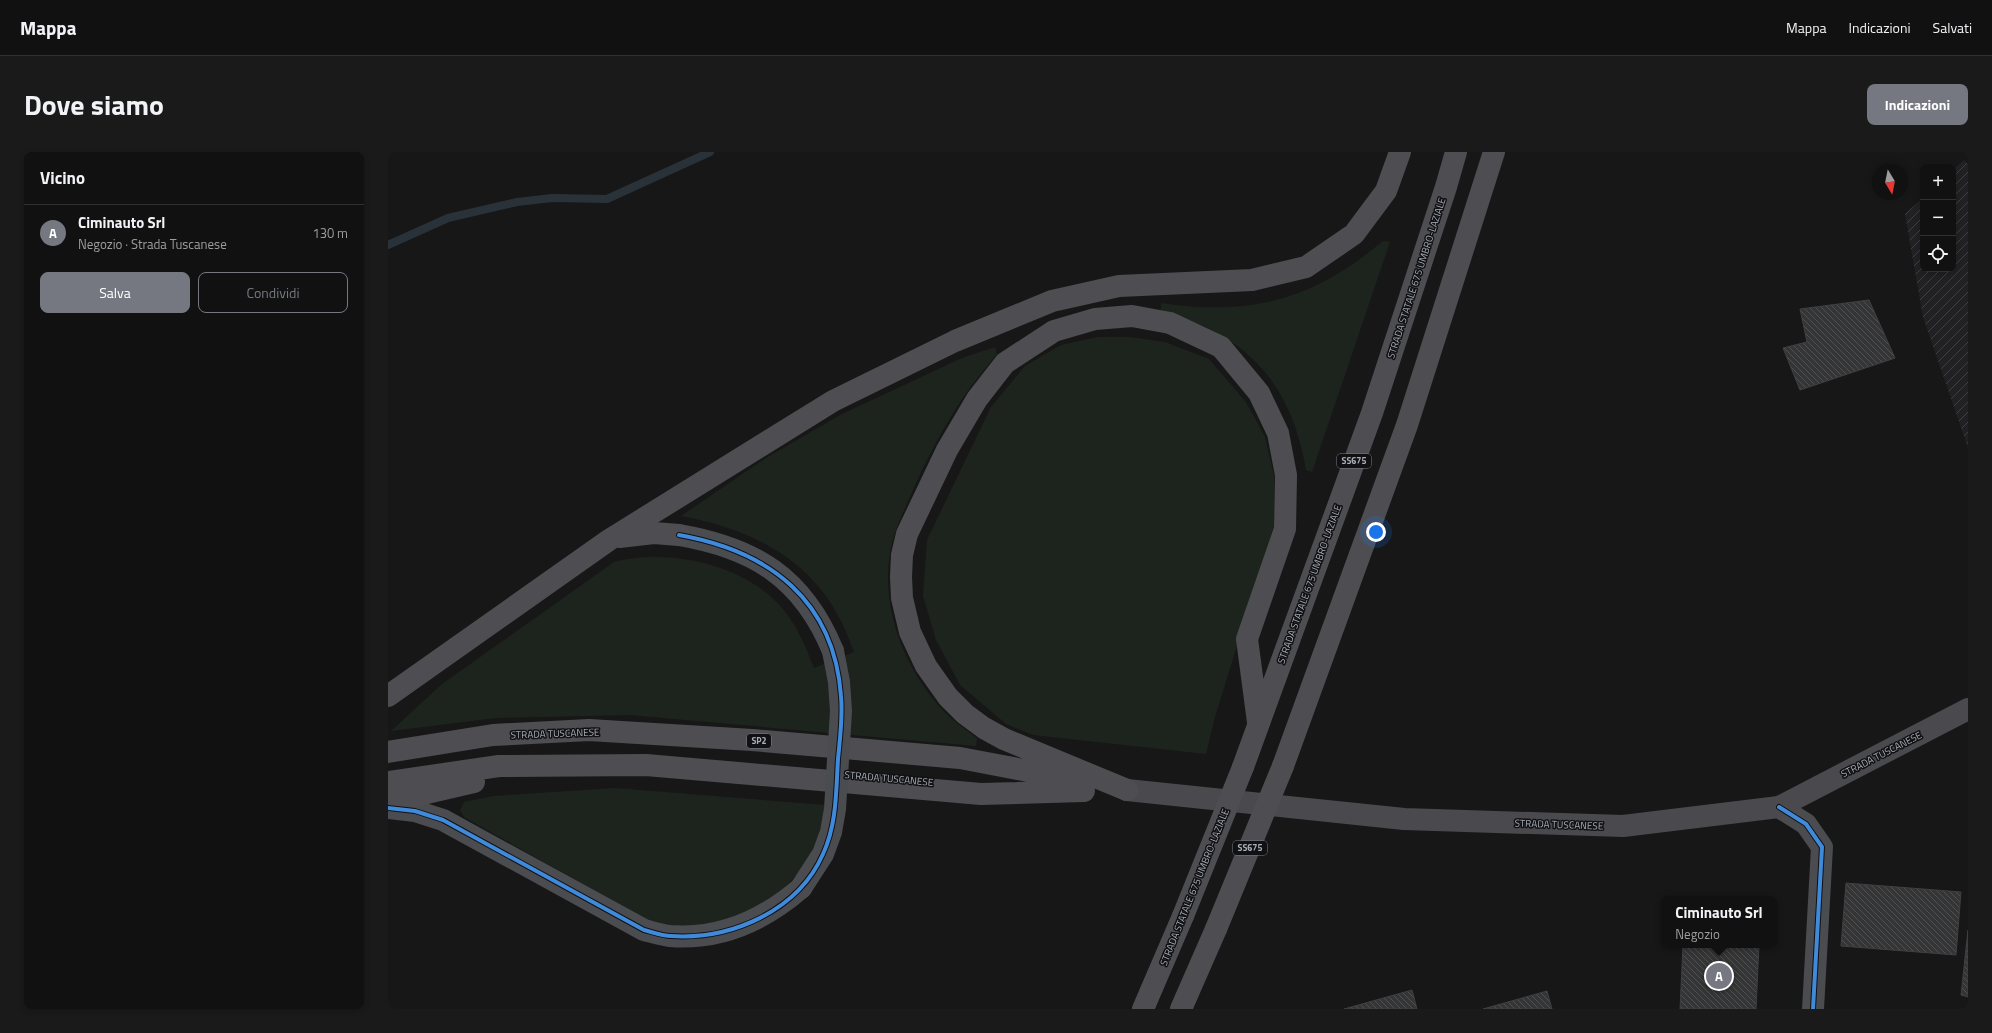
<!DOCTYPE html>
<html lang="it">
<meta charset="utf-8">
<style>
body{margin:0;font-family:"Titillium Web",sans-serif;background:#1a1a1a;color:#f1f3f6}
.controls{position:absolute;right:12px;top:12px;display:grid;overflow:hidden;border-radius:8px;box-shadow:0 2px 6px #0003}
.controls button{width:36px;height:36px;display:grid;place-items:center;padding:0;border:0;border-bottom:1px solid #303131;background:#111;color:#f1f3f6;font:20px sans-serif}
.compass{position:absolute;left:1484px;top:12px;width:36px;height:36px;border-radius:50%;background:#111;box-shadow:0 2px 6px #0003;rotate:170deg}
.you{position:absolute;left:988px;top:380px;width:14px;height:14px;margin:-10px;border:3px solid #fff;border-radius:50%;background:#1a73e8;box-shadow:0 0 0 6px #1a73e833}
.badge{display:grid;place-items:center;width:26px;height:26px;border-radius:50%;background:#757880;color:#fff;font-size:13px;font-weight:700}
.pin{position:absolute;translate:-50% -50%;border:2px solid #fff;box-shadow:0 1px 4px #0006}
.popup{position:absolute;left:1273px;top:744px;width:116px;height:52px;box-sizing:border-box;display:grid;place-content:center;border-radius:8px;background:#111;filter:drop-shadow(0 1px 3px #0005);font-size:13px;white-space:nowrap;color:#9c9d9f}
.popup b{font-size:15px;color:#f1f3f6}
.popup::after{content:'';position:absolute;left:50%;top:100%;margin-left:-8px;border:8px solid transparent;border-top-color:#111}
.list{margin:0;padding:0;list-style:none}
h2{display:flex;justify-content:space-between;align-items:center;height:52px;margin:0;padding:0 16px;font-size:17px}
h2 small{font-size:13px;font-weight:400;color:#9c9d9f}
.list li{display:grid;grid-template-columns:26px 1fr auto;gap:12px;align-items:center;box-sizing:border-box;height:56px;padding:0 16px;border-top:1px solid #303131}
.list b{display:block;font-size:15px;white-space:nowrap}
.list p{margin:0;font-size:13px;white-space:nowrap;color:#9c9d9f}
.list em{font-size:13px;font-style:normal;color:#9c9d9f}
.actions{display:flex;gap:8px;padding:12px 16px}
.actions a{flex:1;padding:9px 0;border:1px solid #757880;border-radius:8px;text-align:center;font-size:14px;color:#757880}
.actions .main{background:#757880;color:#fff}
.icon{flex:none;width:22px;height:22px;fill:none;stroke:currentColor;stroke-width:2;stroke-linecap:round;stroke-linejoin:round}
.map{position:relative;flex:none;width:1580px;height:857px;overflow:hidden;border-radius:8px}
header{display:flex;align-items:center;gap:24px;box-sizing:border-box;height:56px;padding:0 20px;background:#111;border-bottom:1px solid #303131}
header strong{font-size:19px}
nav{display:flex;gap:22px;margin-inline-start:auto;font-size:14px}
.intro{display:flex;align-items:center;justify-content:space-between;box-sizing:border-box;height:96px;padding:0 24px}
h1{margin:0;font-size:28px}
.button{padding:10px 18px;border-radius:8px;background:#757880;color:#fff;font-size:14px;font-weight:700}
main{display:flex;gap:24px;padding:0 24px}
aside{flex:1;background:#111;border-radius:8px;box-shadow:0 2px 6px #0003}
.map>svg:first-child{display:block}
</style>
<header>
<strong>Mappa</strong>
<nav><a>Mappa</a><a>Indicazioni</a><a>Salvati</a></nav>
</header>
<div class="intro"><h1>Dove siamo</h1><a class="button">Indicazioni</a></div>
<main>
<aside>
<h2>Vicino<small></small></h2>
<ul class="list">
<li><span class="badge">A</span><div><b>Ciminauto Srl</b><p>Negozio · Strada Tuscanese</p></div><em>130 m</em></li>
</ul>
<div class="actions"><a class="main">Salva</a><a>Condividi</a></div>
</aside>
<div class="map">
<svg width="1580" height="857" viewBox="0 0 1580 857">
<defs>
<pattern id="industrial-furrows" width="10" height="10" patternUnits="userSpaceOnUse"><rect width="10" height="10" fill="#212123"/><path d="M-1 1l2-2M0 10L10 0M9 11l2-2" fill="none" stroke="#3e3f41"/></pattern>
<pattern id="building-back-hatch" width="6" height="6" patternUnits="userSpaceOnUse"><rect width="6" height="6" fill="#353536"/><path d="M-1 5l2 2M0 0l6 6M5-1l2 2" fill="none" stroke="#4f5051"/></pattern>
</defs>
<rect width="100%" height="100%" fill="#171717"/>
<path fill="url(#industrial-furrows)" d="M1576,8L1580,12V296L1535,165L1517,62L1535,46V117H1565V18Z"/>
<path fill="#1d241e" d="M995,89L1002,90L924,320L918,318C903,230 858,182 773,159V151C863,165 926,147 995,89Z
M710,185H742L777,190L821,207L858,250L877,285L886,324V374L827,565L818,602L645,583L618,572L572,533L548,488L535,444L539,388L603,255L637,214L673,193Z
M607,195L609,202C599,214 588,227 579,240C556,273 537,310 521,347C513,365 505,382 502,401C493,455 515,512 550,553C561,566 575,576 589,586L588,594L241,563L108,566L3,579L54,532L226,410C281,396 357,412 395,457C409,474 418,495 426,516L466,500C438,416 377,380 293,364L378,306L454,262L574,206Z
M227,636L437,653C435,667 432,680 427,694C406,746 335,780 281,773C273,772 265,769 257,767L76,665L72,658L76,650L105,644Z"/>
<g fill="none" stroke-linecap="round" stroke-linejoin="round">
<path stroke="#2a3239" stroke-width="8" d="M0,93L60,66L129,50L164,46L219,47L322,0"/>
</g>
<path fill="url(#building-back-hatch)" stroke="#3f4043" d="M1481,148L1507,206L1412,238L1395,196L1419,190L1412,157Z
M1458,731L1573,740L1568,803L1453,794Z
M1580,778V845L1573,843Z
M1295,793H1371L1368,857H1292Z
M1024,838L1029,857H956Z
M1159,839L1164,857H1095Z"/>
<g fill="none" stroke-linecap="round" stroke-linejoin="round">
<path stroke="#4b4c50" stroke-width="22" d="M291,383C367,396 415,426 445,499
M1391,655L1418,672L1434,695L1425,857
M0,656L27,659L55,668L256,778C264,780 273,783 282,784C332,788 376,768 413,736"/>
<path stroke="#4a4a4e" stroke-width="22" d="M739,638L1016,667L1235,674L1391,655L1580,557"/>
<path stroke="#4e4e52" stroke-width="22" d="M231,385L266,381L291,383
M0,544L221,388L445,249L567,189L664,149L731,134L864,128L918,115L966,82L998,39L1012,0
M0,600L105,583L201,578L364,588L572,606L693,629
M895,614L1019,273L1106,0
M855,615L984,261L1058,35L1068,0
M0,630L111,614L258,613L593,642L696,639
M739,638L616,587L596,576L577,562L560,545L538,514L522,480L514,446L513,425L514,403L519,382L559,298L589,247L617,211L666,179L707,167L744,164L782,171L833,195L871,241L890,281L898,323L897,377L859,487L870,570
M0,650L86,630
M755,857L795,764
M793,857L828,777"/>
<path stroke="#4b4c50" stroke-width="22" d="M413,736L435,702L443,680L447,657L453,559L451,530L445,499"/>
<path stroke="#4e4e52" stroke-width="22" d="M795,764L855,615
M828,777L895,614"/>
<g stroke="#111113" stroke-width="6">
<path id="cycleway" d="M1391,655L1418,672L1434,695L1425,857
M0,656L27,659L55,668L256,778C264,780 274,784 283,784C343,788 410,759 435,702C449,672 448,638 450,607C452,586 455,565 453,544C446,448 381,399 291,383"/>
</g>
<use href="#cycleway" stroke="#408adc" stroke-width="4"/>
</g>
<g text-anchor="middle" stroke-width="3" stroke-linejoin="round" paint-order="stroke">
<g fill="#111113" stroke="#7b7e86" stroke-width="1">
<rect x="949" y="302" width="34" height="14" rx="3"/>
<rect x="359" y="582" width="24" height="14" rx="3"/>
<rect x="845" y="689" width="34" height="14" rx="3"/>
</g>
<g font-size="9" font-weight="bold" fill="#a8adb8">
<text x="966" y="312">SS675</text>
<text x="371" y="592">SP2</text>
<text x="862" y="699">SS675</text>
</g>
<g font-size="10" fill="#a8adb8" stroke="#111113">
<text transform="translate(1028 126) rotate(-72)" y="4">STRADA STATALE 675 UMBRO-LAZIALE</text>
<text transform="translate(921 432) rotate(-70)" y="4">STRADA STATALE 675 UMBRO-LAZIALE</text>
<text transform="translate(167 581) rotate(-2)" y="4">STRADA TUSCANESE</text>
<text transform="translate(1493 602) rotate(-27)" y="4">STRADA TUSCANESE</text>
<text transform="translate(501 626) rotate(5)" y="4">STRADA TUSCANESE</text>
<text transform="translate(1171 672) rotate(2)" y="4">STRADA TUSCANESE</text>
<text transform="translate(806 735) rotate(-68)" y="4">STRADA STATALE 675 UMBRO-LAZIALE</text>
</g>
</g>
</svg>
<div class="controls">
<button>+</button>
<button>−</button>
<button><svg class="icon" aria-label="locate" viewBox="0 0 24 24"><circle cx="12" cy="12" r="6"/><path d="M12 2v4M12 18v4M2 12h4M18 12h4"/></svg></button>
</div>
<svg class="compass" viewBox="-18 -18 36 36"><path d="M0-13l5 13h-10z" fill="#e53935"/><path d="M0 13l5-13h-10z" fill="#9c9d9f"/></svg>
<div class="you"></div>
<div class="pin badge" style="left:1331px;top:824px">A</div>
<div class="popup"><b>Ciminauto Srl</b>Negozio</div>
</div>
</main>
